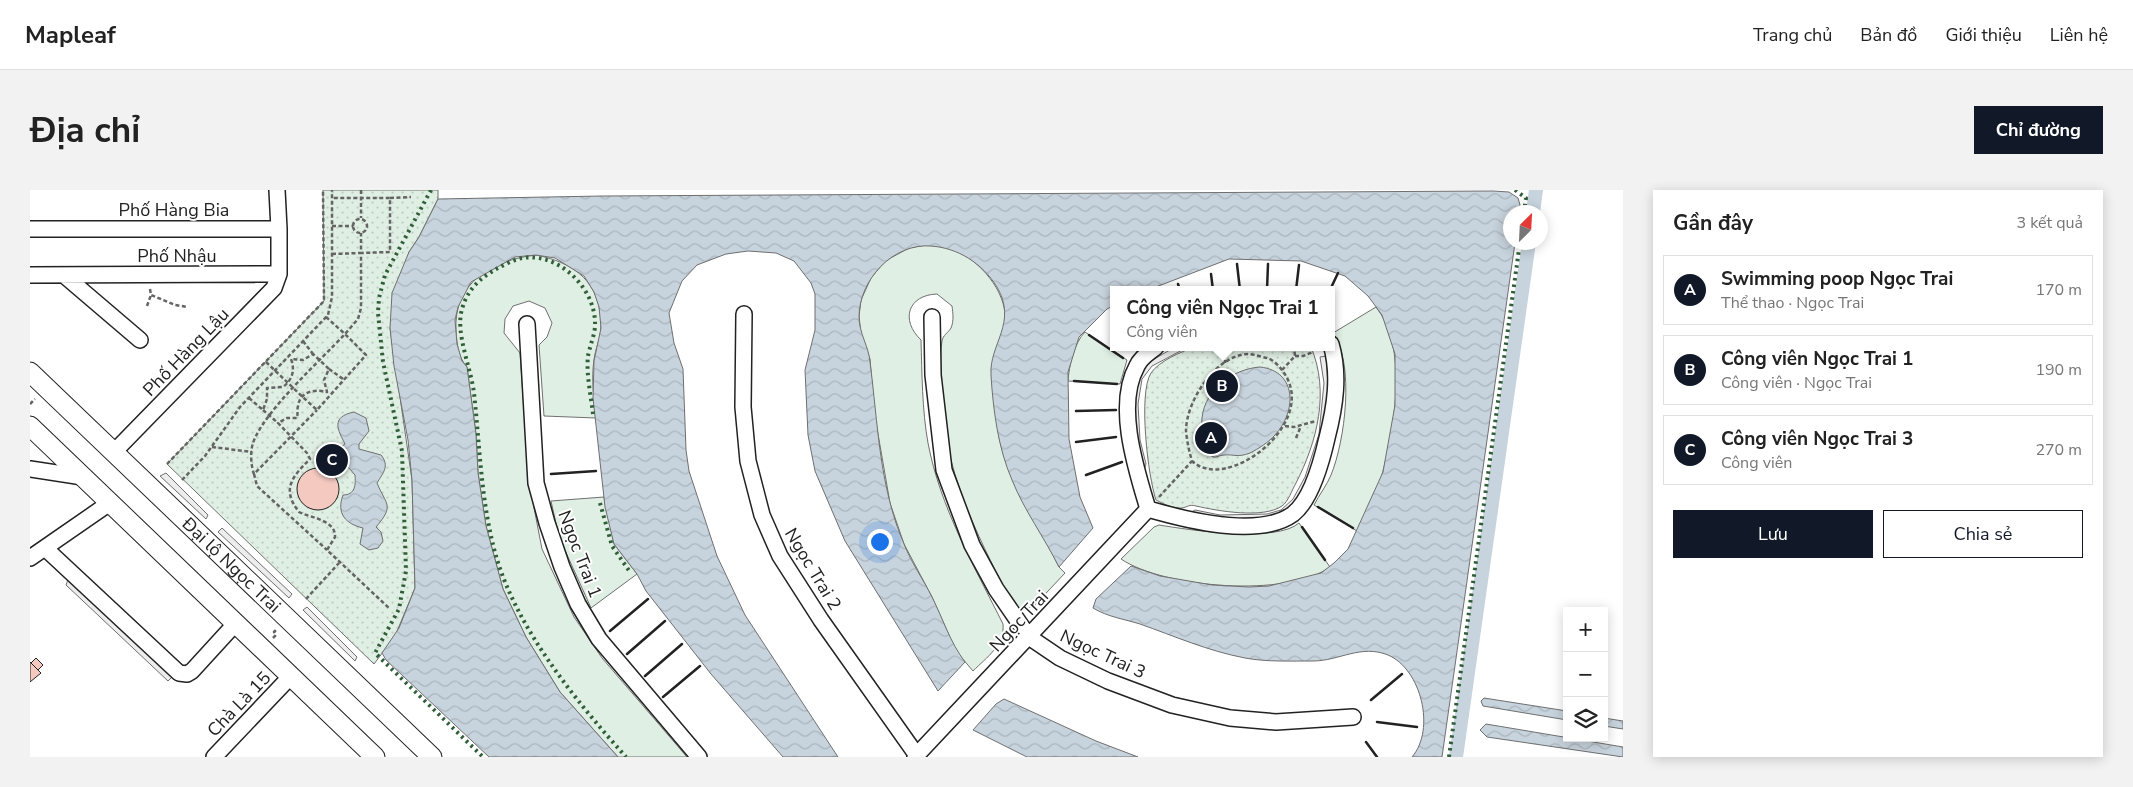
<!DOCTYPE html>
<html lang="vi">
<meta charset="utf-8">
<style>
body{margin:0;font-family:"Nunito Sans",sans-serif;background:#f2f2f2;color:#222}
.controls{position:absolute;right:15px;bottom:15px;display:grid;overflow:hidden;border-radius:0px;box-shadow:0 2px 12px #0003}
.controls button{width:45px;height:45px;display:grid;place-items:center;padding:0;border:0;border-bottom:1px solid #e0e0e0;background:#fff;color:#222;font:25px sans-serif}
.compass{position:absolute;left:1473px;top:15px;width:45px;height:45px;border-radius:50%;background:#fff;box-shadow:0 2px 12px #0003;rotate:24deg}
.you{position:absolute;left:849px;top:351px;width:18px;height:18px;margin:-12px;border:4px solid #fff;border-radius:50%;background:#1a73e8;box-shadow:0 0 0 8px #1a73e833}
.badge{display:grid;place-items:center;width:32px;height:32px;border-radius:50%;background:#111827;color:#fff;font-size:16px;font-weight:700}
.pin{position:absolute;translate:-50% -50%;border:2px solid #fff;box-shadow:0 1px 5px #0006}
.popup{position:absolute;left:1080px;top:96px;width:225px;height:65px;box-sizing:border-box;display:grid;place-content:center;border-radius:0px;background:#fff;filter:drop-shadow(0 1px 4px #0005);font-size:16px;white-space:nowrap;color:#767676}
.popup b{font-size:19px;color:#222}
.popup::after{content:'';position:absolute;left:50%;top:100%;margin-left:-10px;border:10px solid transparent;border-top-color:#fff}
.list{margin:0;padding:0;list-style:none}
h2{display:flex;justify-content:space-between;align-items:center;height:65px;margin:0;padding:0 20px;font-size:21px}
h2 small{font-size:16px;font-weight:400;color:#767676}
.list li{display:grid;grid-template-columns:32px 1fr auto;gap:15px;align-items:center;box-sizing:border-box;height:70px;margin:0 10px 10px;padding:0 10px;border:1px solid #e0e0e0;border-radius:0px}
.list b{display:block;font-size:19px;white-space:nowrap}
.list p{margin:0;font-size:16px;white-space:nowrap;color:#767676}
.list em{font-size:16px;font-style:normal;color:#767676}
.actions{display:flex;gap:10px;padding:15px 20px}
.actions a{flex:1;padding:11px 0;border:1px solid #111827;border-radius:0px;text-align:center;font-size:18px;color:#111827}
.actions .main{background:#111827;color:#fff}
.icon{flex:none;width:28px;height:28px;fill:none;stroke:currentColor;stroke-width:2;stroke-linecap:round;stroke-linejoin:round}
.map{position:relative;flex:none;width:1593px;height:567px;overflow:hidden;border-radius:0px}
header{display:flex;align-items:center;gap:30px;box-sizing:border-box;height:70px;padding:0 25px;background:#fff;border-bottom:1px solid #e0e0e0}
header strong{font-size:24px}
nav{display:flex;gap:28px;margin-inline-start:auto;font-size:18px}
.intro{display:flex;align-items:center;justify-content:space-between;box-sizing:border-box;height:120px;padding:0 30px}
h1{margin:0;font-size:35px}
.button{padding:12px 22px;border-radius:0px;background:#111827;color:#fff;font-size:18px;font-weight:700}
main{display:flex;gap:30px;padding:0 30px}
aside{flex:1;background:#fff;border-radius:0px;box-shadow:0 2px 12px #0003}
.map>svg:first-child{display:block}
</style>
<header>
<strong>Mapleaf</strong>
<nav><a>Trang chủ</a><a>Bản đồ</a><a>Giới thiệu</a><a>Liên hệ</a></nav>
</header>
<div class="intro"><h1>Địa chỉ</h1><a class="button">Chỉ đường</a></div>
<main>
<div class="map">
<svg width="1593" height="567" viewBox="0 0 1593 567">
<defs>
<pattern id="park-dots" width="8" height="8" patternUnits="userSpaceOnUse" patternTransform="scale(1.25)"><rect width="8" height="8" fill="#e0efe3"/><path d="M2 2h.1M6 6h.1" fill="none" stroke="#c0cdc2" stroke-width="1.8" stroke-linecap="round"/></pattern>
<pattern id="water-waves" width="16" height="10" patternUnits="userSpaceOnUse" patternTransform="scale(1.25)"><rect width="16" height="10" fill="#c7d3dd"/><path d="M0 5q4-4 8 0t8 0" fill="none" stroke="#abb5bd"/></pattern>
</defs>
<rect width="100%" height="100%" fill="#fff"/>
<path fill="#e0efe3" stroke="#6f6f6f" d="M896,55C904,56 912,56 919,58C945,66 973,96 975,124C976,140 966,156 963,171C961,183 967,234 969,247C979,296 1008,333 1029,377L1035,383L1004,416L991,421L984,418C953,355 917,291 913,219C912,202 909,166 912,151C913,145 918,143 921,138C924,131 923,123 922,116L907,104C878,105 870,130 891,150C892,183 892,220 898,253C910,317 944,376 973,434C975,455 957,467 943,481L926,461L902,407L874,354L860,313L844,221L840,169L831,144L829,126L831,110L841,88L855,71L879,58Z
M506,65C546,73 571,93 571,136C571,148 565,159 564,170C561,189 564,209 566,228L514,226L509,155L517,147L522,133L515,118L499,111L483,116L475,129L474,143L490,163L499,292L512,359L544,427L572,468L657,567H588L530,502L496,447L473,399L456,336L448,282L446,244L437,177C428,167 427,154 426,141C423,92 463,70 506,65Z
M1346,117C1378,157 1365,234 1353,281C1348,302 1337,322 1327,341L1284,315C1289,305 1297,295 1301,285C1315,251 1325,174 1303,143Z
M1055,142L1097,170L1090,194L1038,191C1039,176 1044,153 1055,142Z
M574,307L584,354L607,384L561,418L529,347L521,311Z
M1269,333L1300,377C1257,408 1134,398 1091,369L1124,337L1129,335C1159,340 1247,353 1269,333Z"/>
<path fill="url(#park-dots)" stroke="#6f6f6f" d="M293,0H408V9L389,47L379,62L360,138L382,290L385,398L365,446L344,474L137,274L294,111Z
M1164,157H1281C1300,202 1287,252 1266,293C1262,300 1258,312 1252,316C1233,329 1188,321 1166,316C1159,314 1158,317 1152,318C1143,319 1134,314 1126,310C1118,287 1108,203 1121,183C1129,171 1151,162 1164,157Z"/>
<path fill="#ededed" stroke="#6f6f6f" d="M1145,157H1158L1122,176L1112,189L1108,214L1110,250L1116,274L1113,282L1105,239V193L1111,180L1119,172Z
M1296,166L1299,207L1292,255L1267,312L1247,327L1214,330L1158,324L1165,320L1190,325L1237,324L1251,320L1263,309L1275,287L1289,244L1294,193L1290,167Z
M136,283L178,325L176,329L130,286Z
M192,338L262,404L259,408L188,342Z
M39,387L144,485L138,491L36,395Z
M277,417L327,467L325,471L273,420Z"/>
<path fill="url(#water-waves)" stroke="#6f6f6f" d="M1463,1L1479,2L1488,8L1490,15L1489,22H1480V52L1485,53L1412,567H1382C1406,539 1391,479 1358,465C1331,454 1309,471 1283,471C1262,471 1236,472 1215,468C1178,461 1144,446 1110,434C1094,429 1078,427 1063,418L1066,409L1101,376L1130,386L1182,395L1219,397L1239,396L1291,383L1304,373L1318,359L1353,282L1365,215V164L1352,125L1338,106L1315,86L1271,71L1199,69L1118,100H1083V116L1077,119L1049,147L1038,182L1039,249L1050,307L1063,338L1029,377C1014,347 994,320 982,290C968,258 963,219 961,185C959,154 988,133 967,97C952,73 928,58 901,56C863,53 829,90 829,127C829,143 839,157 840,172C848,233 849,296 874,354C881,372 893,389 902,407C913,429 920,452 935,472L908,501L815,351L785,281L778,245L775,180L785,140V104L781,93L764,71L746,63L718,61L696,64L667,75L652,91L639,123L644,153L653,179L656,260L659,281L687,366L715,425L808,567H753L681,484L616,401L607,384L584,354L575,317L563,208L564,171L571,138L569,117L564,102L554,86L525,68L506,65L485,67L441,92L428,117L425,130L427,154L432,171L437,177L446,244L448,283L456,336L473,399L496,447L530,502L588,567H459L356,470L352,463L369,438L385,398L382,290L378,250L364,176L360,138L362,103L379,62L389,47L408,9L572,6Z
M1230,177C1267,181 1267,221 1245,245C1239,252 1228,259 1220,263C1207,268 1204,264 1194,265C1189,265 1187,268 1183,267L1171,258C1170,252 1173,249 1173,244C1173,238 1171,233 1172,228C1175,199 1203,179 1230,177Z
M324,222L336,228L339,241L329,254V259L351,265C360,276 353,283 347,293C356,315 365,315 346,337L351,342L353,351L348,358L339,360L330,354L333,338C316,334 306,324 313,305C325,305 326,295 325,285C318,277 315,271 304,275L302,272L304,262L315,254C308,240 300,227 324,222Z
M1454,508L1537,521V530L1453,516L1451,511Z
M974,509L1066,551L1108,567H997L943,540L966,514Z
M1574,528L1593,531V539L1574,536Z
M1456,534L1593,557V567L1457,547L1450,540Z"/>
<g fill="none" stroke-linecap="round" stroke-linejoin="round">
<path stroke="#c7d3dd" stroke-width="14" d="M1503,22L1506,0
M1426,567L1499,52"/>
</g>
<path fill="#f3c9c0" stroke="#222" d="M267 299a21 21 0 1 1 42 0a21 21 0 1 1-42 0Z
M6,468L13,475L8,480L1,473Z
M0,472L11,483L0,492Z"/>
<g fill="none" stroke-linecap="round" stroke-linejoin="round">
<g stroke="#222" stroke-width="18">
<path id="minor" d="M0,39H249L247,0
M0,85L249,84V39
M35,86L110,150
M714,124L713,217L718,271L732,325L750,366L791,430L888,567
M902,127L903,185L914,280L942,355L966,399L999,447L1030,468L1078,491L1142,515L1200,528L1246,532L1323,527
M497,134L506,293L517,333L532,377L548,414L569,449L669,567
M84,262L244,98L249,84
M0,279L53,287
M1118,319C1156,330 1229,349 1263,324C1281,310 1292,270 1297,248C1305,217 1310,185 1301,154
M1118,319C1106,279 1085,215 1107,176C1111,167 1119,163 1126,157
M16,359L149,483L157,484L162,481L205,434
M0,368L81,312
M184,567L260,487
M885,567L1118,319"/>
</g>
<g stroke="#222" stroke-width="21">
<g id="major">
<path id="s1" d="M0,182L402,567"/>
<path d="M0,236L345,567"/>
</g>
</g>
<path stroke="#646464" stroke-width="2.5" stroke-dasharray="4 2.5" stroke-linecap="butt" d="M331,0V28
M360,8L381,7
M323 36a7 7 0 1 1 14 0a7 7 0 1 1-14 0Z
M302,36H323
M302,64L331,63V43
M120,99L121,105L145,115L158,117
M117,116L121,105
M296,127L315,144L328,129L331,118V63L360,62V8H302
M273,151L283,164
M1194,157L1195,173
M1265,166H1273L1283,162
M236,172C253,188 269,204 287,220L336,165L315,144C290,171 234,221 223,253C220,262 221,276 224,284L287,220
M299,179L313,189
M1252,180L1265,166L1264,157
M219,208L233,220L237,209V198L253,197C263,189 265,180 261,169L273,170L283,164L299,179L294,190L297,202C285,199 270,201 268,216C267,220 268,224 267,228H257L248,233L277,263L280,269C262,287 251,299 269,322C281,328 306,330 305,347L297,360L360,419
M0,214L5,209
M233,220L248,233
M1255,236L1264,237L1286,231
M1266,248L1271,236
M182,257L222,262
M137,274L294,111L293,0
M224,284L227,296L297,360
M152,290L175,266L210,217L298,125L302,107V0
M1129,307L1162,271C1159,261 1157,251 1156,241C1156,211 1186,165 1218,164C1224,164 1231,167 1237,168C1244,170 1250,177 1254,183C1289,233 1197,304 1162,271
M276,409L309,373
M243,448L246,445L244,442L246,440"/>
<use href="#minor" stroke="#fff" stroke-width="15"/>
<use href="#major" stroke="#fff" stroke-width="19"/>
<path stroke="#2f5e38" stroke-width="4" stroke-dasharray="2.5 4" stroke-linecap="butt" d="M401,0L355,85L349,108L348,123L353,172L372,261L376,381L369,419L345,463L453,567
M1485,0L1496,8L1494,22
M563,224C561,206 556,184 558,166C560,155 566,142 565,132C564,92 518,54 480,72C457,83 439,94 432,119C425,143 441,178 444,203C450,258 451,313 466,366C487,439 546,511 596,567
M570,313L582,356L600,382
M1419,567L1490,52"/>
<path stroke="#222" stroke-width="2.5" d="M1207,74L1210,100
M1181,84L1183,100
M1148,94L1150,100
M1237,100L1238,74
M1266,100L1269,75
M1300,100L1308,83
M1059,145L1093,168
M1044,191L1087,194
M1046,221L1086,220
M1046,252L1086,247
M521,284L566,281
M1056,285L1092,272
M1288,317L1323,338
M1272,337L1295,370
M580,441L618,409
M597,464L635,431
M615,486L652,454
M633,507L670,476
M1341,510L1372,484
M1347,532L1387,537
M1336,552L1347,567"/>
</g>
<g text-anchor="middle" stroke-width="4" stroke-linejoin="round" paint-order="stroke">
<g font-size="18" fill="#222" stroke="#fff">
<text x="144" y="26">Phố Hàng Bia</text>
<text x="147" y="72">Phố Nhậu</text>
<text transform="translate(156 162) rotate(-46)" y="6">Phố Hàng Lậu</text>
<text transform="translate(550 364) rotate(69)" y="6">Ngọc Trai 1</text>
<text dy="6" stroke="none"><textPath href="#s1" startOffset="279">Đại lộ Ngọc Trai</textPath></text>
<text transform="translate(783 379) rotate(59)" y="6">Ngọc Trai 2</text>
<text transform="translate(989 431) rotate(-47)" y="6">Ngọc Trai</text>
<text transform="translate(1073 464) rotate(25)" y="6">Ngọc Trai 3</text>
<text transform="translate(209 514) rotate(-46)" y="6">Chà Là 15</text>
</g>
</g>
</svg>
<div class="controls">
<button>+</button>
<button>−</button>
<button><svg class="icon" aria-label="layers" viewBox="0 0 24 24"><path d="M12 4l9 5-9 5-9-5zM3 14l9 5 9-5"/></svg></button>
</div>
<svg class="compass" viewBox="-18 -18 36 36"><path d="M0-13l5 13h-10z" fill="#e53935"/><path d="M0 13l5-13h-10z" fill="#767676"/></svg>
<div class="you"></div>
<div class="pin badge" style="left:1181px;top:248px">A</div>
<div class="pin badge" style="left:1192px;top:196px">B</div>
<div class="popup"><b>Công viên Ngọc Trai 1</b>Công viên</div>
<div class="pin badge" style="left:302px;top:270px">C</div>
</div>
<aside>
<h2>Gần đây<small>3 kết quả</small></h2>
<ul class="list">
<li><span class="badge">A</span><div><b>Swimming poop Ngọc Trai</b><p>Thể thao · Ngọc Trai</p></div><em>170 m</em></li>
<li><span class="badge">B</span><div><b>Công viên Ngọc Trai 1</b><p>Công viên · Ngọc Trai</p></div><em>190 m</em></li>
<li><span class="badge">C</span><div><b>Công viên Ngọc Trai 3</b><p>Công viên</p></div><em>270 m</em></li>
</ul>
<div class="actions"><a class="main">Lưu</a><a>Chia sẻ</a></div>
</aside>
</main>
